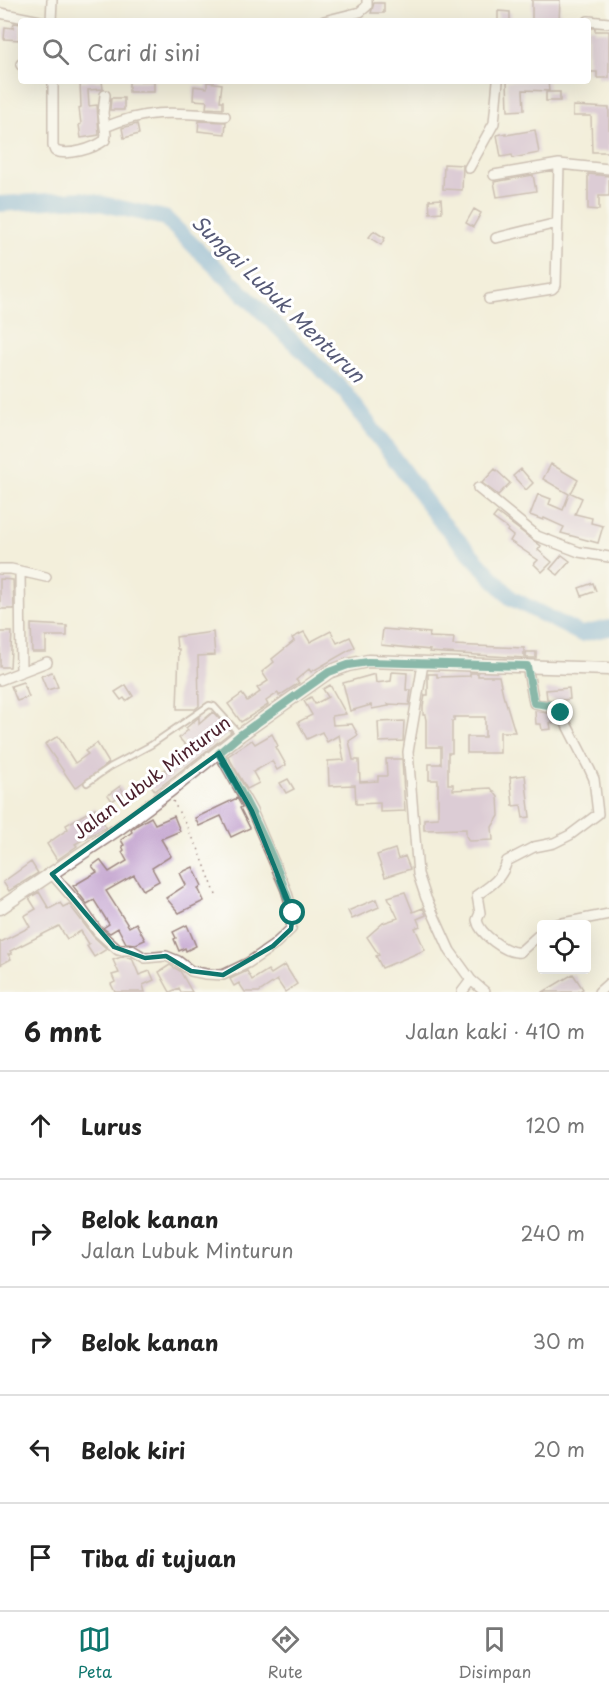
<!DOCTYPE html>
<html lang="id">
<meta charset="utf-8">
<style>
body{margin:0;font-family:"Playpen Sans",sans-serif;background:#f6f6f6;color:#222}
.controls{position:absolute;right:18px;bottom:18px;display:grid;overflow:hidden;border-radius:6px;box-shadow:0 6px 24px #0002}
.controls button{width:54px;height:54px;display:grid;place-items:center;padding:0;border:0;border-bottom:2px solid #e0e0e0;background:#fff;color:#222;font:30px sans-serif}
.stop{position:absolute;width:18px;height:18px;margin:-14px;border:4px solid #0f766e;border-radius:50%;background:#fff}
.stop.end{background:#0f766e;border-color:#fff;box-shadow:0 2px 6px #0008}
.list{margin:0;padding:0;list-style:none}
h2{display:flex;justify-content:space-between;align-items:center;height:78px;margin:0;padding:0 24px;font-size:26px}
h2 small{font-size:20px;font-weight:400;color:#767676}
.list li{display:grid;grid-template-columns:39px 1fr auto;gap:18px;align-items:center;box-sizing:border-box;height:108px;padding:0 24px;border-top:2px solid #e0e0e0}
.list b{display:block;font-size:22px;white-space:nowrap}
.list p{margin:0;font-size:20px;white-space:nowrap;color:#767676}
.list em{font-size:20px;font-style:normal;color:#767676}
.icon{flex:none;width:33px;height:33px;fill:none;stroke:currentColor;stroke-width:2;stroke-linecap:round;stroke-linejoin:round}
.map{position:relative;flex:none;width:609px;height:992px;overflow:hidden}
.search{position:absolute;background:#fff;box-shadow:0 6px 24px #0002;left:18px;right:18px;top:18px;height:66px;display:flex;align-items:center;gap:15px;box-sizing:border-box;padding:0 21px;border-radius:6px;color:#767676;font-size:22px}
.sheet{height:618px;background:#fff}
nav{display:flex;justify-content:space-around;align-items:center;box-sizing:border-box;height:84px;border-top:2px solid #e0e0e0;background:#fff;font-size:16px;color:#767676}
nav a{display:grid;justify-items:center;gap:3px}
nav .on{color:#0f766e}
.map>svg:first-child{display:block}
</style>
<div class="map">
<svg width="609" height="992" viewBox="0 0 609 992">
<rect width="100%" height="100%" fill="#fff"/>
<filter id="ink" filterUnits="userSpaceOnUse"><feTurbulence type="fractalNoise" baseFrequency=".0167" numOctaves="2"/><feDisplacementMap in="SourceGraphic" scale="12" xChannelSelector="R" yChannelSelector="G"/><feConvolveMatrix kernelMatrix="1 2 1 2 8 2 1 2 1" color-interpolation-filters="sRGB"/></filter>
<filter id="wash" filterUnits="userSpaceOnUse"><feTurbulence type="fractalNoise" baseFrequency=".008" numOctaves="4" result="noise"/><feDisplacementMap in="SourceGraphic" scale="24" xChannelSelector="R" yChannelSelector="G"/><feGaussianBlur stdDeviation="1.35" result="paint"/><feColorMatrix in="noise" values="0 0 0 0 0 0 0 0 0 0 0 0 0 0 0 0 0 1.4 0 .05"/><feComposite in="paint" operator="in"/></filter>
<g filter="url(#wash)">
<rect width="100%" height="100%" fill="#f3efdb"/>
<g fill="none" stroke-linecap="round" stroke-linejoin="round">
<path stroke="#64a2d5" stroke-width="16" d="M0,204L81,199L165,218L345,392L438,518L511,598L581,634L609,628"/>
</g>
<g id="blocks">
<path fill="#c2a3ce" d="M532,0H560L559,21H532Z
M374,3H384V13H371Z
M498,11L510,12V21H498Z
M14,23L21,24V40L4,39L5,27L13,28Z
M588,28H595V31H609V78H597V72H588Z
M80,81H102L103,89L88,90L89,106L97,105L99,135L81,138L79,125L81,124L79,108L81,107Z
M129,81H154V92H129Z
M507,81H548L549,91L523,90L524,110L508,111Z
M207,82L222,84L220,101H223V109L206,108L207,101L193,100L194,86L207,88Z
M546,92H560V101H546Z
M111,98H124V110H110Z
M573,106L609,108V152H592L591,116H573Z
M199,121L226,122L225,134L198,131Z
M137,124L139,134L124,138L122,128Z
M535,130L539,153L513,158L512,155L501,157L497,135L506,133V135Z
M444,164L463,165L462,190L443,189Z
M588,174L609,176V196H599V210L588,209Z
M533,175L536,191L497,197L494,182Z
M441,199L442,212L430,213L429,200Z
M474,209L481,213L473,227L466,223Z
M374,231L385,238L381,245L369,237Z
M551,464L578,480L571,493L582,498L575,514L592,518L591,523L603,526L598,543L561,533L564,527L544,518L543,520L530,515L538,494L551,499L549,504L563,510L569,494L543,479Z
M495,469L510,483L498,495L482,483Z
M521,469L533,483L526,490L513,476Z
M497,513L541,546L538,550L552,562L542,572L534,564L538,560L510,541L513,536L507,531L508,529L493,518Z
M562,555L570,561L558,575L550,569Z
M0,579L13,580L14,609H0Z
M593,583L596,591L582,596L579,588Z
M31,624L67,626V636H46V652H32Z
M383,629L430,633L429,637L454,638L453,645L524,648V658L429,652L430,650L381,645Z
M331,631L337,643L350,637L355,647L311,672L309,669L296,680L299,683L279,696L278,693L266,701L268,705L241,722L228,704L242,694L247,701L260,692L257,688L268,681L262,672L274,662L272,659L294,641L292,638L304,632L310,642Z
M0,632H12L10,667H0Z
M213,632L215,655L198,656L199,706L195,709H177L179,649H177L176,637Z
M526,652H536V658H526Z
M52,672L58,687L47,690L41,676Z
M392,672L407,673L406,690H411L409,705L388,704L389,706L372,709L371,705L350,711L343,683L375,674L376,683L391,681Z
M470,673H478V676H499L504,699H505L515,732H500V753H467V737H485V717H454V721H452V753H448V784H453V790L491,788L498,797L499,816L492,827L493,840L469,841L466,836V829L424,830V819L438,818V780H429V764H441V747H426V720L425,715H423V706L425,695H428V674H437V677L470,676Z
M23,682L29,697L17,701L11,686Z
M126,685L133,696L126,701L124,698L121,700L115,692Z
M330,685L346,714L332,716L333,725L352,724L358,735L349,741L353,760H359L360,782L378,781V776H387L386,759H402L405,811L380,812V803L356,804L355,785L329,786L328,761L344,760L339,735L327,742L322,732L307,739L298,722L312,715L304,701L311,697L315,704L328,697L323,689Z
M569,688L570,699L556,701L547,699L546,690Z
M535,711L553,714L557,723H550L551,729L542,730L541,724H536Z
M213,712L231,732L155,791L150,784L166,772L164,770L188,748L179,738L188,730L186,728L199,717V724Z
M404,721L403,741L379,742L378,722Z
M272,734L278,746L276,747L286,765L277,770L272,761L253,772L259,783L247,789L228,756L252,740L255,744Z
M58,736L75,763L88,754L85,751L97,743L109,763L75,788L45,744Z
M525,775L530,817L523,818L521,805L513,806L510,777Z
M288,779L294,789L286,793L280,783Z
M120,786L124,793L112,801L108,795Z
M237,798L242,807L240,808L250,828L231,837L221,816L199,826L195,818Z
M95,808L106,827L75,844L77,846L57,860L47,844L68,829L66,825Z
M174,816L180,831L161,839L171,856L152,868L159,881L143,890L134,875L106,891L129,927L136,923L145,940L136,944L126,943L118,928L110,933L103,928L109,924L94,900L87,904L73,886L97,872L92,866L100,860L109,872L127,861L122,852L124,850L122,846L124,845L121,840L132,832L131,830L139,824L151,817L155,824Z
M395,849L398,859L405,856L410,869L385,877L377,855Z
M31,862L38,873L9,891L3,882Z
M193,867L202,886L198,888L204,901L179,913L166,898L186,885L180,873Z
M39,892L49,909L60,903L63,907L69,904L93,936L107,949L94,957L87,946L89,944L81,931L67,939L59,926L10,951L12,954H8L11,959L0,965V940L1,942L30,927L24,916L36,909L29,898Z
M405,892L413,912L423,908L426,915L417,919L420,926L415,928L425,950L382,968L376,956L379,955L367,937L383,923L398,918L388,897Z
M376,899L379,907L352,919L348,911Z
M187,925L196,946L186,951L185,948L179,951L174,939L176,938L173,932Z
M121,957L132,958L139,975L150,971L154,980L143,985L145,992H115L111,984L115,982L112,975L119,973L113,960Z
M170,965L180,971L192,992H181L179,988L170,992L159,972Z
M285,965L297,984L285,992L277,980L259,992H245L239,983L234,986L230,979L247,971L252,980L268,970L271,974Z
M573,974L583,989L578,992H543Z"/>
</g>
</g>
<g filter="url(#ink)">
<use href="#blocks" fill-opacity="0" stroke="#9e8783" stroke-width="1.5"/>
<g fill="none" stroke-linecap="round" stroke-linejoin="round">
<g stroke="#9e8783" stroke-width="8">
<path id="lane" d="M87,783L110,767L151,745L209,705L214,706L240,735"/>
</g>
<g stroke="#9e8783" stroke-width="12">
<path id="street" d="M0,13L40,21
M51,21L52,0
M324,21L360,12L367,6V0
M588,21L609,23
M21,65V64
M53,81V146L55,151C69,156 93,149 105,140L106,135L103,113L105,95
M105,127C150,108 178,113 225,116
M469,168L494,123L498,81
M494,175L559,164L609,169
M496,238L557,223
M489,299L552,289L556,285L559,164
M478,488L537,536L579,552L609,557
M0,569H11L46,577
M20,571L21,672
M423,664L408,752L418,874L426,898L450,951L471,980L485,992
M527,666L534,703L558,708L590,770L594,779L598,814L570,835L554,843L534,847L507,861C502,878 492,885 477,895L480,913L477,920C479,933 506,954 520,952L542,932
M0,680L47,662
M52,874L79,905L98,932L118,950H132L145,958L166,956L178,961L191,971L206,974L223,975L248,963L273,946L291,929L293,913L286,890L252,811L219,753
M558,924L609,914
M462,992L471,980
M599,992L609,983"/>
</g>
<g stroke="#9e8783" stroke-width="15">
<path id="secondary" d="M0,908L121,827L168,792L240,735L329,672L348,665L368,661L609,669"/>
</g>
<path stroke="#9e8783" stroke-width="1.5" stroke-dasharray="1.5 4.5" stroke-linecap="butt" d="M173,801L198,848L216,895"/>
<use href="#lane" stroke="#fff" stroke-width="4.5"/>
<use href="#street" stroke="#fff" stroke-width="9"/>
<use href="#secondary" stroke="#fff" stroke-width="12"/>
</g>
</g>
<g fill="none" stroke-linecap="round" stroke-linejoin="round" filter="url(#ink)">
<path stroke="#0f766e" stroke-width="8" d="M293,913C275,856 249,804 219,753L240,735L329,672L348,665L368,662L527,666L534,703L556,706L561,713"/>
</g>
<path d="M0 0H609V992H0ZM219,753L252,811L293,913L291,929L273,946L223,975L191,971L166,956L145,958L114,947L52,874Z" fill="#f3efdb" fill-opacity=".55" fill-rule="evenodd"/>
<path fill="none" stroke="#0f766e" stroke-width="4.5" stroke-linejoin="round" d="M219,753L252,811L293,913L291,929L273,946L223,975L191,971L166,956L145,958L114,947L52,874Z"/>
<g text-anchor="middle" stroke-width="6" stroke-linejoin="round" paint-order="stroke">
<g font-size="18" fill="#4a1f2b" stroke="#fff">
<text transform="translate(152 778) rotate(-37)" y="6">Jalan Lubuk Minturun</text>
</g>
<g font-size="20" font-style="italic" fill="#565a77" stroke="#fff">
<text transform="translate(278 299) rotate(44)" y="7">Sungai Lubuk Menturun</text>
</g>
</g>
</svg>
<div class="controls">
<button><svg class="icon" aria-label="locate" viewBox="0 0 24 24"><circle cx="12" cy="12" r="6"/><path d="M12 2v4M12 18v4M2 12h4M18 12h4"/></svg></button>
</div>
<div class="stop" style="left:293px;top:913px"></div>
<div class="stop end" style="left:561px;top:713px"></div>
<div class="search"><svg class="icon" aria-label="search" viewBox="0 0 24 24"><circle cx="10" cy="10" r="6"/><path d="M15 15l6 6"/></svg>Cari di sini</div>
</div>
<section class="sheet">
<h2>6 mnt<small>Jalan kaki · 410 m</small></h2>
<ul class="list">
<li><svg class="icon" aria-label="ahead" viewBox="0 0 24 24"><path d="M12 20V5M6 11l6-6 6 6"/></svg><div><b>Lurus</b></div><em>120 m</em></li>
<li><svg class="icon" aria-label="right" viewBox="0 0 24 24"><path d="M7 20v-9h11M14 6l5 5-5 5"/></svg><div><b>Belok kanan</b><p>Jalan Lubuk Minturun</p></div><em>240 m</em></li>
<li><svg class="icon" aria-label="right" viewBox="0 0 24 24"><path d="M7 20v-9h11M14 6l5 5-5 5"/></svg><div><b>Belok kanan</b></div><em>30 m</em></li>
<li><svg class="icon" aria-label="left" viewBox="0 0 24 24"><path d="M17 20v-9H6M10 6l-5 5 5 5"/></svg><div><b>Belok kiri</b></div><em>20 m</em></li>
<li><svg class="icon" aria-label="arrive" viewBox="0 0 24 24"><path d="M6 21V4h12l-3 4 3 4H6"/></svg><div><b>Tiba di tujuan</b></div></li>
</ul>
</section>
<nav>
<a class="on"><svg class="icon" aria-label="map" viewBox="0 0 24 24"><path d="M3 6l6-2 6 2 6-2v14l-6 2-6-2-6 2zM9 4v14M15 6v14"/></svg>Peta</a>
<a><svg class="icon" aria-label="directions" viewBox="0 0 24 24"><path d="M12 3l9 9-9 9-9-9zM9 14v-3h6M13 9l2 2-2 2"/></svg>Rute</a>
<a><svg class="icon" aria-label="saved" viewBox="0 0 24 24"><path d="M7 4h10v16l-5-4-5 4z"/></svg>Disimpan</a>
</nav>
